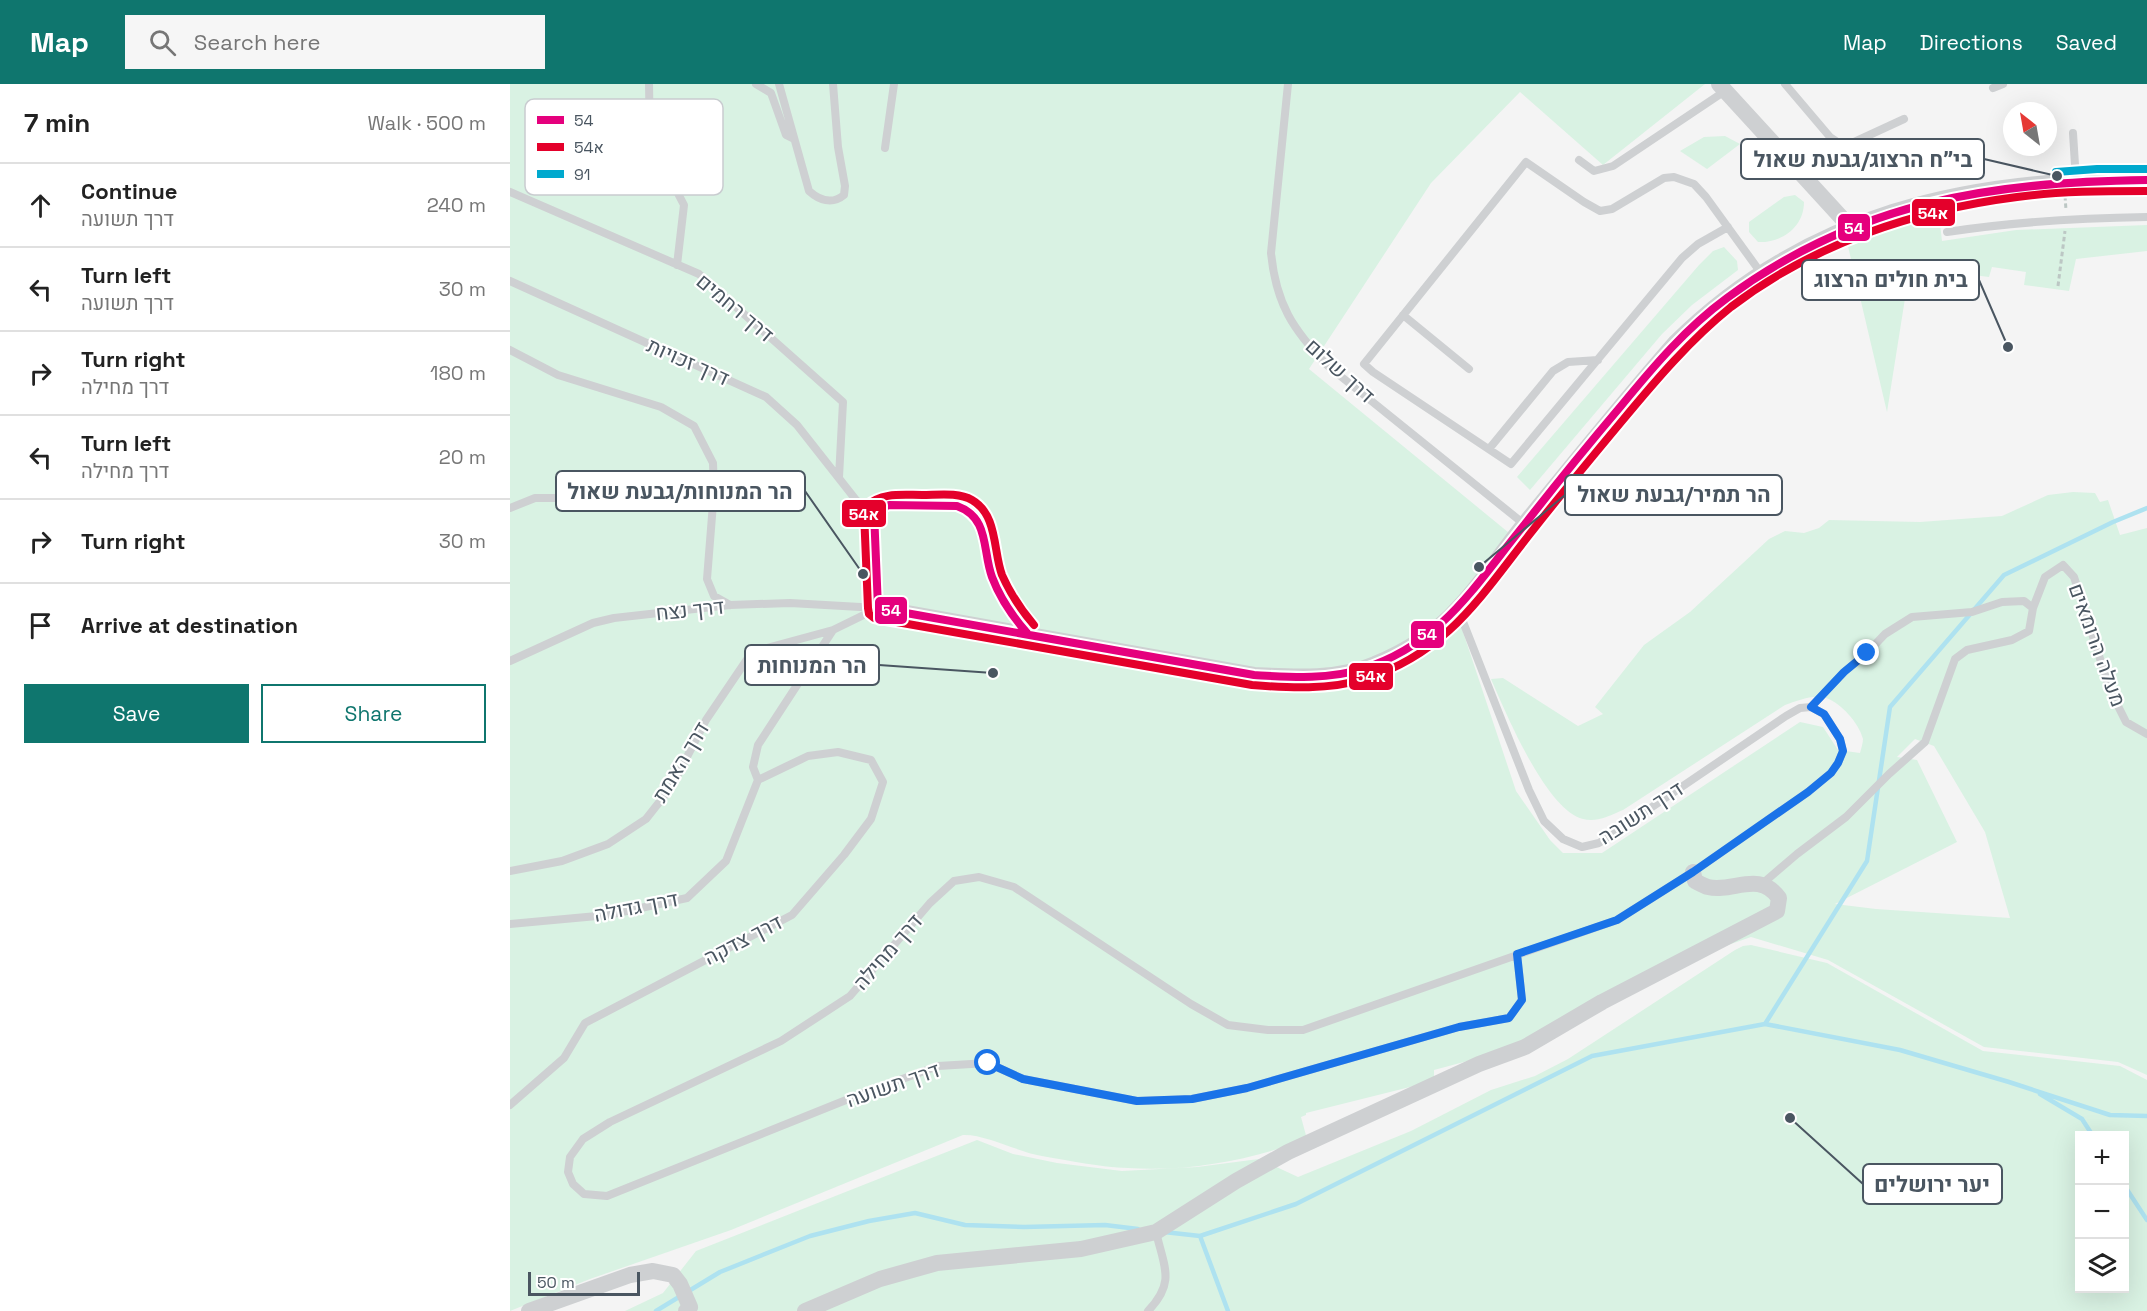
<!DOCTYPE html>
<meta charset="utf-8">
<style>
body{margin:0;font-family:"Space Grotesk",Heebo,sans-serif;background:#f6f6f6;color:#222}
.controls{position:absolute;right:18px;bottom:18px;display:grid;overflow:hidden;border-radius:0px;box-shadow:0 6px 24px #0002}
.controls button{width:54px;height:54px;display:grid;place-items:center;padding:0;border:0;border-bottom:2px solid #e0e0e0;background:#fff;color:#222;font:30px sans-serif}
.compass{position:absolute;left:1493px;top:18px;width:54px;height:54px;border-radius:50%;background:#fff;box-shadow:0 6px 24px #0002;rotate:329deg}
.scale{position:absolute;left:18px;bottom:15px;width:112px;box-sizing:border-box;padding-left:6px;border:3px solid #4a5661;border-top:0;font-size:16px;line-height:21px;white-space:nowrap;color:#4a5661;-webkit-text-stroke:4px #fff;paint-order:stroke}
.stop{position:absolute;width:18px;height:18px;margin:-14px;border:4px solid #1a73e8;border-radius:50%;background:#fff}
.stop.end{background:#1a73e8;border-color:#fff;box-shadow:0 2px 6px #0008}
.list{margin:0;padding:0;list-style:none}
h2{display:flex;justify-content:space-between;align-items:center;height:78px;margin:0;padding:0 24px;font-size:26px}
h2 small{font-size:20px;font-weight:400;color:#767676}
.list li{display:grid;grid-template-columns:39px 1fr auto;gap:18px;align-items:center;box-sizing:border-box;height:84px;padding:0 24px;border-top:2px solid #e0e0e0}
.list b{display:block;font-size:22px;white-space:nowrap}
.list p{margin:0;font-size:20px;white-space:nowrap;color:#767676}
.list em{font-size:20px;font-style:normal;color:#767676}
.actions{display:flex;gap:12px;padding:18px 24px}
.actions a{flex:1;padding:14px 0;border:2px solid #0f766e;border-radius:0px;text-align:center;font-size:21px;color:#0f766e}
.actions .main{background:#0f766e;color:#fff}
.icon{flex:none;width:33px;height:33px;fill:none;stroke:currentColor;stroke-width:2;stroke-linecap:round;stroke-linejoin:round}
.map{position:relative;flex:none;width:1637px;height:1227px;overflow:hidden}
header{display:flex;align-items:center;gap:36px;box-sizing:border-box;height:84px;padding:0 30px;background:#0f766e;color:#fff}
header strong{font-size:28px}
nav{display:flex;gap:33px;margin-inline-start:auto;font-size:21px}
.search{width:420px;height:54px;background:#f6f6f6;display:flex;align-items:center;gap:15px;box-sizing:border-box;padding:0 21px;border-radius:0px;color:#767676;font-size:22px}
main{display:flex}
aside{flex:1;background:#fff}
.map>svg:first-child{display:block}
</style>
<header>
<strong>Map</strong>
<div class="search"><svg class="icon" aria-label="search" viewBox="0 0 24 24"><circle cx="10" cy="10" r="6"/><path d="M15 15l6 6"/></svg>Search here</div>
<nav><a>Map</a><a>Directions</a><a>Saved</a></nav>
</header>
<main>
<aside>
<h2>7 min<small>Walk · 500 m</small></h2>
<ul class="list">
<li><svg class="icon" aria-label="ahead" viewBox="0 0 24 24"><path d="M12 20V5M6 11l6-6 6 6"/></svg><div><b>Continue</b><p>דרך תשועה</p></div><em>240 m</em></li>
<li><svg class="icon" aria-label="left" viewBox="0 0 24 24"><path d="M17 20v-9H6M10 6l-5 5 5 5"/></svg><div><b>Turn left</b><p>דרך תשועה</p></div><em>30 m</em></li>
<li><svg class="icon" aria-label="right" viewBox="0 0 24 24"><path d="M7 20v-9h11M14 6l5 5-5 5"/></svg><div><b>Turn right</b><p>דרך מחילה</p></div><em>180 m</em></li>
<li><svg class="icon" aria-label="left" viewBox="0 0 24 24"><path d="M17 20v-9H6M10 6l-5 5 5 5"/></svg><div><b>Turn left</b><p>דרך מחילה</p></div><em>20 m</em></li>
<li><svg class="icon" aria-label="right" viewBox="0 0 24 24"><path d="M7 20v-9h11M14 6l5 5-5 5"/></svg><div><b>Turn right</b></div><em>30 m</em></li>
<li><svg class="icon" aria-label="arrive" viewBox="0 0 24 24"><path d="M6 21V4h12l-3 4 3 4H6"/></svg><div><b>Arrive at destination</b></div></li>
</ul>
<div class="actions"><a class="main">Save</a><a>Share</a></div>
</aside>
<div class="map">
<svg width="1637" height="1227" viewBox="0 0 1637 1227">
<rect width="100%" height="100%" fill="#f4f4f4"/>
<path fill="#d9f2e3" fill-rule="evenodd" d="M0,0H1195L1093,81L1010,8L921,99L799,285L1004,453L950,539L1006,707L1040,756L1053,769H1092L1290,638L1313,643L1328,666L1350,669C1351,665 1353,659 1353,655C1349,639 1331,619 1316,614C1303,610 1287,617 1275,621L1113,726C1101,731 1087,739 1073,735C1036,726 996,629 981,595L993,594L1068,642L1093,630L1085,623L1134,561L1180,528L1259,455L1275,447L1294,449L1309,444L1319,436L1410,438L1492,432L1538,411L1563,408L1585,409L1590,418L1598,416L1610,451L1637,444V991L1608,978L1474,963L1318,876L1241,853L1155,883L1006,964L924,986V997L796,1029V1031L791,1033L797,1055C741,1076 678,1088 618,1084C589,1083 561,1077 532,1072C508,1068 475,1050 453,1051L221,1146L80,1195L0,1227ZM1405,655L1424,662L1475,748L1500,834L1366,825L1325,820L1447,758L1407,676L1387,673Z
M1215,52L1230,60L1197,85L1170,67L1194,53Z
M1285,111L1294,118C1294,143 1272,159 1248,158L1239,148V138L1274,113Z
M1429,131L1432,157L1506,146L1637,141V167L1566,175L1559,207L1514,201L1516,188L1482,183L1479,193L1400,183L1377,328L1337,158Z
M1214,163L1227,177L1228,186L1182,221L1152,250L1020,406L1007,393L1189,181L1203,167Z
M1241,861L1317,879L1473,967L1610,982L1637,996V1227H115L153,1209L186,1167L467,1056L503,1070L547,1079L612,1087L687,1083L749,1075L788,1093L901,1047L981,1006L1025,992L1058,975L1225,866L1233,862ZM1570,1052H1614V1204H1570Z"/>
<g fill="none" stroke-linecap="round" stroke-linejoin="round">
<path stroke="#aee2f0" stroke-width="4.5" d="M1255,940L1357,777L1380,623L1494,491L1603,438L1637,424
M1530,1010L1572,1035L1583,1052
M1614,1101L1637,1136
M654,1148L690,1152L786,1120L1082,972L1255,940L1390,966L1499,998L1600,1031L1637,1032
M690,1152L718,1227
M146,1227L210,1188L300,1152L359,1137L405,1129L455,1141L514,1143L595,1141L628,1145"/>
<path stroke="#bcc7c4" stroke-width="3" stroke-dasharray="4.5 3" stroke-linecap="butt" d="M1555,112L1556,126
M1548,202L1555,147"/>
<path stroke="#ced0d2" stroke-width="8" d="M139,0L140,56L174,121L167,181
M246,0L261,9L276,51L284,55
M269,0L299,107C309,116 322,121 334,111L335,102L328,63L323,0
M778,0L761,169C766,220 783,246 818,282L1014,440
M1275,0L1320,53L1329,59H1342L1394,35
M1483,4L1493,0
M1563,49L1566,97
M375,64L384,0
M1069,76L1084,87L1103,82L1215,7
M0,108L189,190L333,318L329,393
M1218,143L1188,160L1172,174L1001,380L863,288L854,280L1016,78L1074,118L1090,127L1102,125L1154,94L1164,93L1184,100L1196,113L1251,189
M1437,148C1503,138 1570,134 1637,133
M0,197L256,313L287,341L346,416L364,428
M893,231L959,285
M0,266L48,291L151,323L184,342L203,379L204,407L197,495L204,512L220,521
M979,365L1043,287L1058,278L1088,276
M0,424L25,414H183
M364,428L379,421L447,422C479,428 472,468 482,493C490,513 502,532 516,549
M364,428L368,524
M1523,524L1535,493L1553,481L1564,493L1600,606L1616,638L1637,650
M948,525L1019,706L1034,737L1053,755L1072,763L1089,759L1276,632L1290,624L1301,623
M0,577L83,539L104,534L220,521L280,519L368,524
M0,787L52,777L98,760L136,735L162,702L196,636L242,568L323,546
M1252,800L1287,770L1336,733L1379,690L1415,658L1445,575L1457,566L1502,556L1519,547L1523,524L1514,517L1492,518L1462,528L1402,533L1375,550L1357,569L1334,588L1301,623
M0,840L98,831L177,814L216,777L248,696L243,683L248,661L323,546L368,524
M1007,870L1012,916L999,934L949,943L737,1004L682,1015L627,1017L513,995L478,979L428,982L351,1010L97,1112L74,1110L63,1100L58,1088L60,1073L73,1055L100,1038L271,957L340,912L420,819L444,797L469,793L504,803L681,920L718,941L758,946H793L1107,836L1183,788L1298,708L1321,689L1328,679L1333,667L1330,655L1314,630L1301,623
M0,1021L54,974L75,939L282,831L334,771L361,735L373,698L361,676L328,668L298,672L248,696
M638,1227C666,1198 654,1183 646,1148"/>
<path stroke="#ced0d2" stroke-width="16" d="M1209,0L1340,143
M368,524L744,591C783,593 828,596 865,580C895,568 927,548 948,524C973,498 993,466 1016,438C1065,378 1114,317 1165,259C1295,130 1459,93 1637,96
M19,1227L120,1191L143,1187L163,1191L170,1200L180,1223L176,1227
M295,1227L370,1195L427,1179L571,1165L646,1148L726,1097L778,1068L969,980L1015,963L1092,918L1267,827L1269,814C1249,786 1223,809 1198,803C1194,802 1189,799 1185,797L1183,788"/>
<g stroke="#fff" stroke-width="12">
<path id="bus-1" d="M517,549C503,533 490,514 482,493C472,466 480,434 447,422L379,421L364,428L368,524L744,591C780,593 817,596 852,585C932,560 965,501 1015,440C1046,400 1078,361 1111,322C1143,283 1176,244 1217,214C1347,118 1480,98 1637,96"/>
</g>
<g stroke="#fff" stroke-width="12">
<path id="bus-2" d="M524,541C511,526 500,509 492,491C483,467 488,431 462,416C448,408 428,411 412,411C392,411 372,408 356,422L354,428L358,524L359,530L364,534L742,601C779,604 819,606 855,595C939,568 972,510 1023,446C1052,409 1082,373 1112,337C1146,296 1180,256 1221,223C1303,160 1405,126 1507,113C1550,107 1594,107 1637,107"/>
</g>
<g stroke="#fff" stroke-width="12">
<path id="bus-3" d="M1546,88L1587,85H1637"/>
</g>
<use href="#bus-1" stroke="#e5007d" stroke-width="8"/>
<use href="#bus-2" stroke="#e4002b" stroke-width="8"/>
<use href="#bus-3" stroke="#00a9ce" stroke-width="8"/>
</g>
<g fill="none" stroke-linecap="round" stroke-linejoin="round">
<path stroke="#1a73e8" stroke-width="8" d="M478,979L513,995L627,1017L682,1015L737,1004L949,943L999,934L1012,916L1007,870L1107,836L1183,788L1298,708L1321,689L1328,679L1333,667L1330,655L1314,630L1301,623L1334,588L1357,569"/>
</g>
<g text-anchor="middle" stroke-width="4.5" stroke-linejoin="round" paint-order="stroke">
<g font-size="21" fill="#4a5661" stroke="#fff">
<text transform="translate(225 224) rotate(40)" y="7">דרך רחמים</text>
<text transform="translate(178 278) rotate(24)" y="7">דרך זכויות</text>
<text transform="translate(830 287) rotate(42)" y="7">דרך שלום</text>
<text transform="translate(180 526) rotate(-6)" y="7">דרך נצח</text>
<text transform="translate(1587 561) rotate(70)" y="7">מעלה הרומאים</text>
<text transform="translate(171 678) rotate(-59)" y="7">דרך האמת</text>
<text transform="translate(1131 729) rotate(-33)" y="7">דרך תשובה</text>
<text transform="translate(126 823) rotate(-11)" y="7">דרך גדולה</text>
<text transform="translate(233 856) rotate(-27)" y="7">דרך צדקה</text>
<text transform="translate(378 868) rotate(-49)" y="7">דרך מחילה</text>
<text transform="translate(383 1001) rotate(-19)" y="7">דרך תשועה</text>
</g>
</g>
<rect x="15" y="15" width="198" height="96" rx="9" fill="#fff" stroke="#c9ccd0" stroke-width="1.5"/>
<rect x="27" y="32" width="27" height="8" fill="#e5007d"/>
<rect x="27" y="59" width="27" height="8" fill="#e4002b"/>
<rect x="27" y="86" width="27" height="8" fill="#00a9ce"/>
<g font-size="16" fill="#4a5661">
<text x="64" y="42">54</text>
<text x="64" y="69">54א</text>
<text x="64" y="96">91</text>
</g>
<path fill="none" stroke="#4a5661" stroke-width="2" d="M1547 92L1474 75M1498 263L1469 196M353 490L295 407M969 483L1055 411M483 589L369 581M1280 1034L1353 1100"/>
<g fill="#4a5661" stroke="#fff" stroke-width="2">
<circle cx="1547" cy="92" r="6"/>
<circle cx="1498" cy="263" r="6"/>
<circle cx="353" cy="490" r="6"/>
<circle cx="969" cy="483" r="6"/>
<circle cx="483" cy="589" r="6"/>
<circle cx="1280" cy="1034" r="6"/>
</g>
<g fill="#fff" stroke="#4a5661" stroke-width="2">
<rect x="1231" y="55" width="243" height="40" rx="6"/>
<rect x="1292" y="176" width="177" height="40" rx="6"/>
<rect x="46" y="387" width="249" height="40" rx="6"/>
<rect x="1055" y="391" width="217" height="40" rx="6"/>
<rect x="235" y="561" width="134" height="40" rx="6"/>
<rect x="1353" y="1080" width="139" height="40" rx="6"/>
</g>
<g font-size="22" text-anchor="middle" font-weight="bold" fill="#4a5661">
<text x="1353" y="83">בי״ח הרצוג/גבעת שאול</text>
<text x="1381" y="203">בית חולים הרצוג</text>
<text x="170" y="415">הר המנוחות/גבעת שאול</text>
<text x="1164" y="418">הר תמיר/גבעת שאול</text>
<text x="302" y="589">הר המנוחות</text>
<text x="1422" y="1108">יער ירושלים</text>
</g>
<g stroke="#fff" stroke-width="2">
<rect x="1401" y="114" width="45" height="29" rx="6" fill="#e4002b"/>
<rect x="1327" y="129" width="34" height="29" rx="6" fill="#e5007d"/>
<rect x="331" y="415" width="46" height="29" rx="6" fill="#e4002b"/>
<rect x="364" y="512" width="34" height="29" rx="6" fill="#e5007d"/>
<rect x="900" y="536" width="35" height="29" rx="6" fill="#e5007d"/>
<rect x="838" y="578" width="46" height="29" rx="6" fill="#e4002b"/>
</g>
<g font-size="16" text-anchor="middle" font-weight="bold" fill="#fff">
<text x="1423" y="135">54א</text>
<text x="1344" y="150">54</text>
<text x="354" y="436">54א</text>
<text x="381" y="532">54</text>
<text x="917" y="556">54</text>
<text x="861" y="598">54א</text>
</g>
</svg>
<div class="controls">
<button>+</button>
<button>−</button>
<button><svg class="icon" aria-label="layers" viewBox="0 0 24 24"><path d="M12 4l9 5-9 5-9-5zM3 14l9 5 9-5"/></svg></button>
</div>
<svg class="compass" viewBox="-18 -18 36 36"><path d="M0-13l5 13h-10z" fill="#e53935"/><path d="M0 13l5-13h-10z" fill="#767676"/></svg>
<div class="scale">50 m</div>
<div class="stop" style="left:478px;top:979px"></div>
<div class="stop end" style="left:1357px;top:569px"></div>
</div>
</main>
